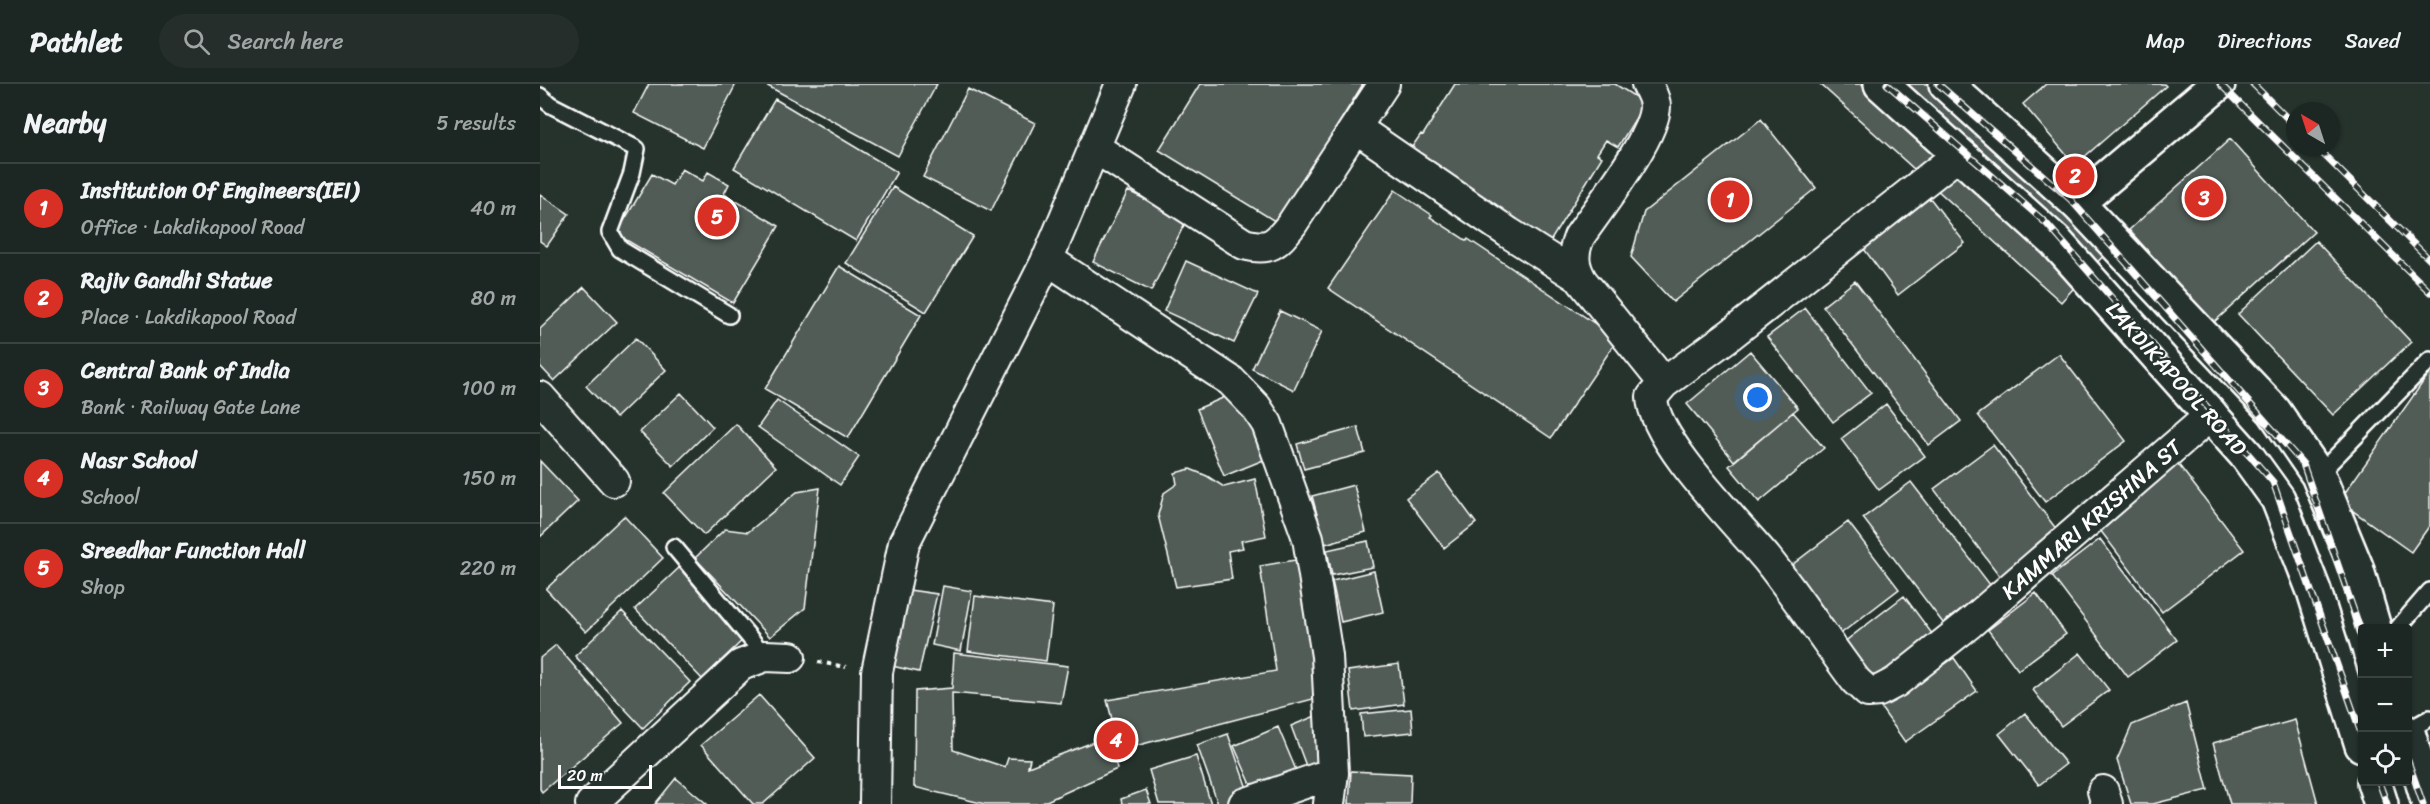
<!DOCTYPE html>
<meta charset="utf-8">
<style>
body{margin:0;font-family:Sriracha,sans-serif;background:#252e2a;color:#f1f3f6}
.controls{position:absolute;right:18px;bottom:18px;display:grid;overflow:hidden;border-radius:6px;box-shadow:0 2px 4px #0004}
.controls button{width:54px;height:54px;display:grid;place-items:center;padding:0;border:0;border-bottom:2px solid #3a4340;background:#1c2622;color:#f1f3f6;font:30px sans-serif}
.compass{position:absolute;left:1746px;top:18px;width:54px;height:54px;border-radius:50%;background:#1c2622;box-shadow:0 2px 4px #0004;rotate:321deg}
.scale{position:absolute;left:18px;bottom:15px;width:94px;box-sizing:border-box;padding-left:6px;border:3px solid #fff;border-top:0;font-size:16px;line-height:21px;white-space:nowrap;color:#fff;-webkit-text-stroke:4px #26332d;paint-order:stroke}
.you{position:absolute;left:1218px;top:314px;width:21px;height:21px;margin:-15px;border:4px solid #fff;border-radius:50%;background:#1a73e8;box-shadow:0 0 0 9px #1a73e833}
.badge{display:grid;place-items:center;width:39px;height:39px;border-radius:50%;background:#d93025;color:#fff;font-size:20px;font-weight:700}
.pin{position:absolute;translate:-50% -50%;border:3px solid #fff;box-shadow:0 2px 6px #0006}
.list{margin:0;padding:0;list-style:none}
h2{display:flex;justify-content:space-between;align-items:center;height:78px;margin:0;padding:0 24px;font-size:26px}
h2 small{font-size:20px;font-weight:400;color:#a0a5a5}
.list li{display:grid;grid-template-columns:39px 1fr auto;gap:18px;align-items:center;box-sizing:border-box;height:90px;padding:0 24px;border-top:2px solid #3a4340}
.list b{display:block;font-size:22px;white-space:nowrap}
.list p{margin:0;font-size:20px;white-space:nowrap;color:#a0a5a5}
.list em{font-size:20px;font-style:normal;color:#a0a5a5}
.icon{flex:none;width:33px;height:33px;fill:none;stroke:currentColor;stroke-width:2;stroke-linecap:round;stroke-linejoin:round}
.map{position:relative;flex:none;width:1890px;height:720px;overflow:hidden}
header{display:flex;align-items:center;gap:36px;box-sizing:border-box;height:84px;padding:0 30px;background:#1c2622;border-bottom:2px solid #3a4340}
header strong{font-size:28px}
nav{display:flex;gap:33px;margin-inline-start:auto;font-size:21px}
.search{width:420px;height:54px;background:#252e2a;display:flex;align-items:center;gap:15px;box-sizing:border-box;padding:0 21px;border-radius:33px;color:#a0a5a5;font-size:22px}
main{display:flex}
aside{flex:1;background:#1c2622}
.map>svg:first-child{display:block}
</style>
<header>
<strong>Pathlet</strong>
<div class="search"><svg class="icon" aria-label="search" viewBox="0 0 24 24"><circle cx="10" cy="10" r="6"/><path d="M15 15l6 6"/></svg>Search here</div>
<nav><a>Map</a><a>Directions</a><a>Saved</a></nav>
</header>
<main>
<aside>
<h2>Nearby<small>5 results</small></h2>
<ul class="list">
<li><span class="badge">1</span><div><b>Institution Of Engineers(IEI)</b><p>Office · Lakdikapool Road</p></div><em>40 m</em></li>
<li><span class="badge">2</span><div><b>Rajiv Gandhi Statue</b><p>Place · Lakdikapool Road</p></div><em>80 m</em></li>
<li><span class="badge">3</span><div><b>Central Bank of India</b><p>Bank · Railway Gate Lane</p></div><em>100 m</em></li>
<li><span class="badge">4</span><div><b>Nasr School</b><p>School</p></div><em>150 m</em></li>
<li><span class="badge">5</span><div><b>Sreedhar Function Hall</b><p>Shop</p></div><em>220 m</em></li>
</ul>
</aside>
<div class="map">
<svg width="1890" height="720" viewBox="0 0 1890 720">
<rect width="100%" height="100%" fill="#26332d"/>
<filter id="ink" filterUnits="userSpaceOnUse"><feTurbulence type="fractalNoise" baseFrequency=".0167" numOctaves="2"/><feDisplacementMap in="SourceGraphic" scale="12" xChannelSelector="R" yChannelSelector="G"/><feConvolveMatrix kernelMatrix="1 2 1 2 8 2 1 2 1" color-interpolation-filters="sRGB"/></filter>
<g filter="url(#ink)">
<path fill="#515c57" stroke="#fff" stroke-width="1.5" d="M109,0H196L163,64L94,29Z
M224,0H397L358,72Z
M660,0H823L738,139L619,66Z
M915,0H1075L1105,19L1078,63L1066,56L1057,70L1062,73L1008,161L865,73L881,50L883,51Z
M1280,0H1426L1587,146L1521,218Z
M1506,0H1624L1626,2L1535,81L1483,20Z
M428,5L495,39L451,127L383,93Z
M235,15L357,88L316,157L194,84Z
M1221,35L1276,104L1133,218L1091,173L1104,128Z
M1690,55L1774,148L1673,239L1589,146Z
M142,85L163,97L168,88L189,100L184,110L239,142L193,219L76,150L112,90L132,101Z
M353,103L433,152L386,228L306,179Z
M855,106L892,131L890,133L927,157L928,155L1078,255L1011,354L788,204Z
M588,107L647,135L611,207L553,178Z
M0,110L29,130L7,162L0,157Z
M1390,114L1425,159L1358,211L1324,165Z
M1776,157L1871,258L1793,331L1698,230Z
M646,177L718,210L694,259L624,227Z
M299,182L381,231L308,354L225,305Z
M1315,197L1421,337L1389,361L1283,222Z
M44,203L77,238L14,297L0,282V245Z
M1265,224L1331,309L1293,338L1227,253Z
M740,227L782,247L754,306L712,285Z
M96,254L126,286L76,334L46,302Z
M1210,267L1258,324L1194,377L1147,320Z
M1519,270L1586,357L1505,418L1438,331Z
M1890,288V441L1871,468L1799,417Z
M699,307L726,375L684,392L657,325Z
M141,309L173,343L133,382L100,348Z
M237,316L319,373L300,401L218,343Z
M1346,320L1385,372L1339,406L1301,355Z
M1253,328L1284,364L1219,418L1189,382Z
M196,340L236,383L164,451L124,409Z
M818,343L825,369L764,385L757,360Z
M1453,361L1523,454L1465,499L1394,405Z
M0,377L38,417L0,453Z
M1638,380L1704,466L1622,528L1557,442Z
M650,385L667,392L684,403L715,395L726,452L701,457L703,464L688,467L692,495L636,503L618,431L624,409L637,400L635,389Z
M899,389L936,439L904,464L866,414Z
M1371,398L1451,502L1403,539L1323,434Z
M814,401L826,448L785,460L772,412Z
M280,404L265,524L230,553L155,474L185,445L208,448L257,408Z
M84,432L123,474L46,548L6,505Z
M1308,438L1359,505L1299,551L1248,484Z
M1560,455L1637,556L1588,593L1512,492Z
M828,457L833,483L792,491L787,466Z
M761,475L788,611L580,666L567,616L736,587L720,482Z
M141,482L207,552L162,595L95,525Z
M834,487L843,528L801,538L792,497Z
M403,502L432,507L421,567L392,561Z
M362,505L397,510L379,588L347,581Z
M1496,509L1526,550L1478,586L1448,546Z
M435,512L513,522L506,577L428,567Z
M1364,512L1393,551L1332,597L1303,559Z
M82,527L150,598L103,644L35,572Z
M16,561L83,639L2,708L0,705V574Z
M414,569L528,582L521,619L412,609L413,666L465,683L468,674L490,675L488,683L569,652L577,685L500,720H445L374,703L375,607L412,604Z
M1540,569L1569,606L1521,642L1493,606Z
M1414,574L1437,607L1365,658L1341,624Z
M859,580L864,620L813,627L808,587Z
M219,611L275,674L223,720H213L161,661Z
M1646,619L1668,706L1613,720H1591L1577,676L1592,641Z
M871,625L873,648L823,653L821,630Z
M785,628L786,686L769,690L751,642Z
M1485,629L1526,680L1499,701L1459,650Z
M1755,636L1778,720H1690L1673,659Z
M738,643L756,686L713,705L694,662Z
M688,650L710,713L692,720H678L657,661Z
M656,672L671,720H619L609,686Z
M811,687L871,690L870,720H809Z
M136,694L167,720H115Z
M606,706L611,720H582L581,715Z"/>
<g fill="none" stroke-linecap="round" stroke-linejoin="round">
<g stroke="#fff" stroke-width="20">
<path id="lane" d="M0,12L11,21L97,65L92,89L70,148L80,165L189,231
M1778,391L1890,276
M134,463L225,572
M1858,544L1890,507
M1868,646L1890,634"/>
</g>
<g stroke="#fff" stroke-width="34">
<path id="street" d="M1107,0C1110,6 1115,15 1115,22C1115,53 1058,125 1039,153C1032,171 1033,181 1042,197L1124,299
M816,44L969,149L1040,194
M554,63L704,160C730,167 736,160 752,140L844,0
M1418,71L1190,251L1124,299L1112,313C1113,356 1198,440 1227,475C1258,514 1286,557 1316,597L1328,608L1339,607L1356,598L1430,539L1672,330
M507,175L691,297L716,323L727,340L768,454L787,572L793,689L789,720
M0,313L74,397
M1563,707L1567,720
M51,720L201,581L225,572L250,573
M335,720L337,588L364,459L508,174L581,0
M704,720L793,689"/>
</g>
<g stroke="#fff" stroke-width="38">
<path id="secondary" d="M1537,119L1678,0"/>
</g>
<g stroke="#fff" stroke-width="38">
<path id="highway" d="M1341,0L1516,158L1707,372L1738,415L1774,507L1822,661
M1406,0L1537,119L1734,327L1778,391L1816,483L1834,544
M1868,649L1889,720
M1834,698L1841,720"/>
</g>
<path stroke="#fff" stroke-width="4" stroke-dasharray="4.5 4.5" stroke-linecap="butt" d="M278,578L306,583"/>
<use href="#lane" stroke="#26332d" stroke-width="15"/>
<use href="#street" stroke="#26332d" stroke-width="30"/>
<use href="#secondary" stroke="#26332d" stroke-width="33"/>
<use href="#highway" stroke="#26332d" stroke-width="33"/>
<g stroke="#fff" stroke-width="7">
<path id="rail" d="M1347,0L1506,139L1733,398L1822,652
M1398,0L1530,115L1763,380L1822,550
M1680,0L1890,208
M1713,0L1755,42
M1776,63L1890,176
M1868,677L1883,720
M1839,698L1847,720"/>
</g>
<use href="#rail" stroke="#26332d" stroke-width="4.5" stroke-dasharray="14" stroke-linecap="butt"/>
</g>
</g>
<g text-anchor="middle" stroke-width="4.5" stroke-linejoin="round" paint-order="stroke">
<g font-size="22" fill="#fff" stroke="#26332d">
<text transform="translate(1637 294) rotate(48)" y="8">LAKDIKAPOOL ROAD</text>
<text transform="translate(1551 435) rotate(-41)" y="8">KAMMARI KRISHNA ST</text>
</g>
</g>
</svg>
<div class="controls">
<button>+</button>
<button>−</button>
<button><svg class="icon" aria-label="locate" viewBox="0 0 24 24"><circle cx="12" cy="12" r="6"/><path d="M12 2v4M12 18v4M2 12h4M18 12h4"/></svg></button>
</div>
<svg class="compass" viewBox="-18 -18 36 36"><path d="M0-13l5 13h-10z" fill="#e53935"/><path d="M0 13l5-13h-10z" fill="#a0a5a5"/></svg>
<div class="scale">20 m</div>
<div class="you"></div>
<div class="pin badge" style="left:1190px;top:116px">1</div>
<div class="pin badge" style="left:1535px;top:92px">2</div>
<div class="pin badge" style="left:1664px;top:114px">3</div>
<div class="pin badge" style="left:576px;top:656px">4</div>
<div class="pin badge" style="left:177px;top:133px">5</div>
</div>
</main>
